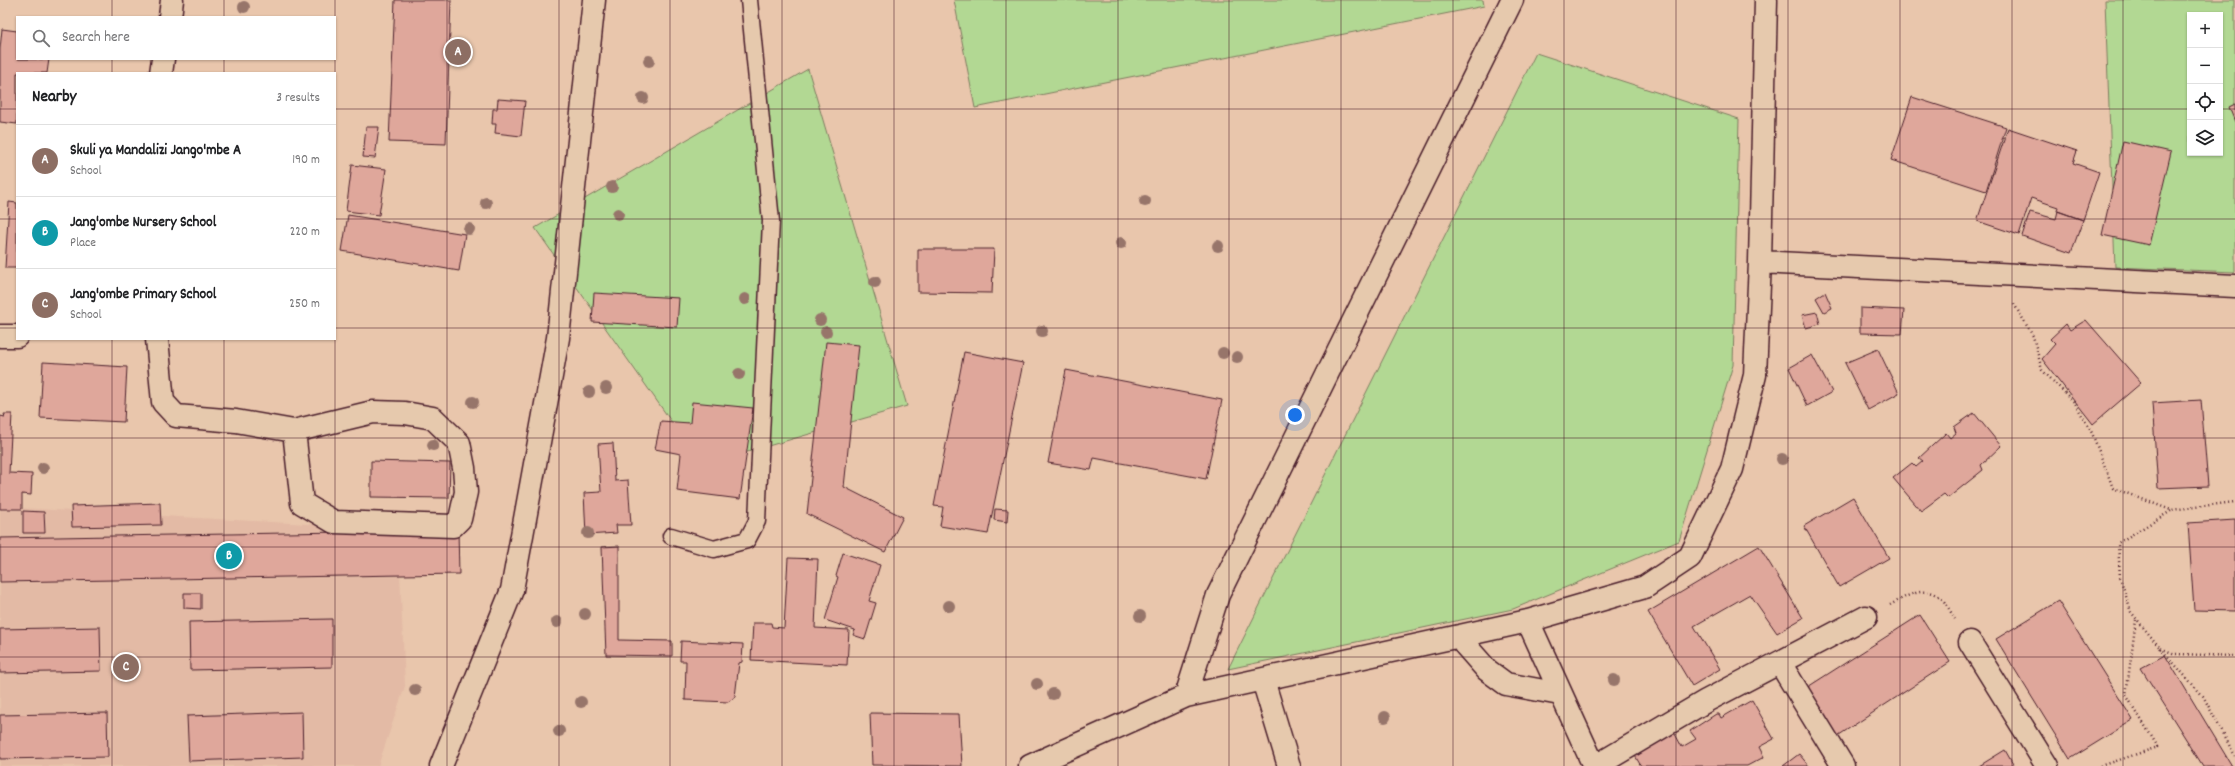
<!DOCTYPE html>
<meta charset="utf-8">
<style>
body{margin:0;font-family:Dekko,sans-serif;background:#f6f6f6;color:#202124}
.controls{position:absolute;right:12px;top:12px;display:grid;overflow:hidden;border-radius:0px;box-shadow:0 1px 3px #0004}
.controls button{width:36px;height:36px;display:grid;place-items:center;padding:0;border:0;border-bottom:1px solid #e0e0e0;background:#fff;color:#202124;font:20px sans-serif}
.you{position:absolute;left:1295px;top:415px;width:14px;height:14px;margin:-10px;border:3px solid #fff;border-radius:50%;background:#1a73e8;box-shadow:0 0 0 6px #1a73e833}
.badge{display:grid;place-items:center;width:26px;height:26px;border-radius:50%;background:#c8321e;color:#fff;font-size:13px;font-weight:700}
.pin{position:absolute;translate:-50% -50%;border:2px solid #fff;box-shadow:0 1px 4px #0006}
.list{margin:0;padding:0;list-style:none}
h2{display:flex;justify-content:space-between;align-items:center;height:52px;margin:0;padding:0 16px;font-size:17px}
h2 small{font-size:13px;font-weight:400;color:#757577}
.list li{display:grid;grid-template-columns:26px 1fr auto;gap:12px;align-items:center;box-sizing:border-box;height:72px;padding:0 16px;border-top:1px solid #e0e0e0}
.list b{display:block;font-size:15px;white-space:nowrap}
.list p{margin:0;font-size:13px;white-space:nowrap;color:#757577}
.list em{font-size:13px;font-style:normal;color:#757577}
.icon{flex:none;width:22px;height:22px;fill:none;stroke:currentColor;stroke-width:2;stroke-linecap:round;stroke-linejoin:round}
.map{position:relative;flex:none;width:2235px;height:766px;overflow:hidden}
.search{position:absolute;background:#fff;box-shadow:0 1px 3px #0004;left:16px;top:16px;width:320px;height:44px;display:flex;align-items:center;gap:10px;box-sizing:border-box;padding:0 14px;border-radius:0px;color:#757577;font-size:15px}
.panel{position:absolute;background:#fff;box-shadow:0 1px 3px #0004;left:16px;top:72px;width:320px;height:268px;border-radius:0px}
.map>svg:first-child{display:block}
</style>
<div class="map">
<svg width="2235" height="766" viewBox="0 0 2235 766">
<rect width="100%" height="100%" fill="#e9c6ac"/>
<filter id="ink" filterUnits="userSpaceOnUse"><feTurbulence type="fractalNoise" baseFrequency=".025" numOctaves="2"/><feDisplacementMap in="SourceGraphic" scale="8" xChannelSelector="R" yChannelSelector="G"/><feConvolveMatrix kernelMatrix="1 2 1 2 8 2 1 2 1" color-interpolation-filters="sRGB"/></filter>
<g filter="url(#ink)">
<path fill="#e3baa5" d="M0,507L398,529L405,686L378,766H0Z"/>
<path fill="#b2d893" stroke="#7e7c5f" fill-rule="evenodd" d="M954,0H1483L1484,6L975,108Z
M2105,0H2235V272L2115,267ZM2190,15H2220V153H2190Z
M1536,53L1739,119L1733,365L1679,541L1513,609L1228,669Z
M808,69L907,406L702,465L535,228Z"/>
<path fill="#dfa79b" stroke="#4a1f2b" d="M395,0H451L446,144L389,142Z
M2,29L17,31V59H49L47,73H17V124L0,122V49Z
M1912,97L2006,127L1986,191L1891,160Z
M498,99L525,101L521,136L495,133L496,124H492L493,109H497Z
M2235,104V122L2229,107Z
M366,127H379L375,158L363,157Z
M2008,128L2077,151L2073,163L2099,172L2083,220L2057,211L2058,207L2031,198L2019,235L1977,221Z
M2123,141L2171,152L2149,245L2102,235Z
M352,165L386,169L379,215L346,211Z
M9,202L17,203V268H5Z
M2058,211L2083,220L2071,253L2022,236L2030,212L2056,219Z
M348,215L465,234L459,271L342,251Z
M918,249H994L992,293L918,292Z
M1825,292L1832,308L1824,312L1816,298Z
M594,293L679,298L677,327L592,322Z
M1860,308L1904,310L1902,334L1860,333Z
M1817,312L1820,324L1806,328L1802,315Z
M2086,320L2141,383L2093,424L2042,359L2055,344L2050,339L2066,324L2070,330Z
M826,342L859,345L844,487L903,517L885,552L807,514Z
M1878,349L1899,393L1868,410L1845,363Z
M964,352L1023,363L988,534L940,526L943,507L934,506Z
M1812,355L1832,392L1807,406L1789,368Z
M43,362L127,367L124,422L40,418Z
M1066,370L1222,400L1206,479L1094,458L1091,470L1048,463Z
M2201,400L2208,486L2158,488L2152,403Z
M692,402L753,408L740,499L677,491L681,454L655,449L661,421L690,423Z
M1974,413L2001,446L1981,465L1983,470L1948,498L1944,494L1921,511L1893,478L1912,463L1916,467L1923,461L1919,458L1946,433L1950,438L1956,433L1954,427Z
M4,414H12L9,473L32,474L31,495L22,494V509H0V416L5,417Z
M613,443L615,481L628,480L631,525H616L617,533L586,535L584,493L601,492L598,444Z
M371,461L450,463L449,498L371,497Z
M1853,497L1889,558L1839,587L1804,526Z
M160,503L161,525L72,527L71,506Z
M995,509L1008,510L1007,522L994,520Z
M23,511L44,512L45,533H23Z
M2235,520V611L2194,610L2188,523Z
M458,530L459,574L0,582V538Z
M619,546V640L672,641V656L606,655L602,547Z
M1759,546L1803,618L1777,633L1750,594L1694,626L1720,669L1692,686L1648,612Z
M843,553L880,565L869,601L876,603L865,639L853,635L855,630L825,620L838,577L836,576Z
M788,558L818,559L815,628L849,630L847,665L751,660L753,623H771L772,627L784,628Z
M184,593H201V609L184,608Z
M2058,601L2133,720L2070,759L1996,639Z
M1920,615L1950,662L1833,739L1803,690Z
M332,619V667L190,670L189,622Z
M100,627L101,671L0,673V629Z
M681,641L743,644L742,662L739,663L735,697L728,702L685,700L686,661H680Z
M2165,655L2232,766H2203L2141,668Z
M1752,700L1774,739L1759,747L1764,757L1747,766H1641L1634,754L1669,734H1675L1682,747L1696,739L1690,731L1716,714H1719L1721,718Z
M302,712L303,757L189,761L187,716Z
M107,713L108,757L0,759V715Z
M870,713L959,714L962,766L872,765Z
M2005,750L2014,766H1979Z
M1799,754L1809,766H1783Z"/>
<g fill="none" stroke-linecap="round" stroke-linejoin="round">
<g stroke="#4a1f2b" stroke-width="19">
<path id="lane" d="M671,536L714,549L747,540L757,521L771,221L749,0"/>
</g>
<g stroke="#4a1f2b" stroke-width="25">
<path id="street" d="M1512,0L1218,595L1186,696L1528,621L1645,587L1690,557L1732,469L1755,375L1760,262L1766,0
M170,17L172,0
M161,73L163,59
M1760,262L2235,286
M0,336H17
M157,339L163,402L176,416L236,421L294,431L373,412L405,413L433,418L459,443L464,468L466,492L460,519L453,526L334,522L302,503L294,431
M1528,621L1594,766
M1458,637L1487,670L1506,684L1560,694
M1970,642L2047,766
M1780,663L1843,766
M1263,680L1289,766
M1030,766L1186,696
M1596,766L1706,701L1866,617"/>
</g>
<g stroke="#4a1f2b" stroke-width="25">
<path id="secondary" d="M441,766L512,590L558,338L594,0"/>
</g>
<path stroke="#4a1f2b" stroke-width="2.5" stroke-dasharray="1 3" stroke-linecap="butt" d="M2014,304L2033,336L2042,370L2075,403L2092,433L2113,488L2171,510L2235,502
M2171,511L2118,543L2120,577L2131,612L2160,648L2175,654L2235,656
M1890,605C1905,597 1926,583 1942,599C1947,604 1951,613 1955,619
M2160,648L2203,696L2235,756
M2101,766L2158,747L2126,695L2136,620"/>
<use href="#lane" stroke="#e6c9ad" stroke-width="16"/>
<use href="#street" stroke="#e6c9ad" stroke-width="22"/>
<use href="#secondary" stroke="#e6c9ad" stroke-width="22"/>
</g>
<g fill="#97756b">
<circle cx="244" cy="7" r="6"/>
<circle cx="649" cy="61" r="6"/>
<circle cx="643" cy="98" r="6"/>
<circle cx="612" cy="187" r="6"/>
<circle cx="1145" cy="201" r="6"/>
<circle cx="486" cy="203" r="6"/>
<circle cx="618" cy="214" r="6"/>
<circle cx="469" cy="229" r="6"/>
<circle cx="1121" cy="243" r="6"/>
<circle cx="1218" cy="246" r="6"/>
<circle cx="875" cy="282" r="6"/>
<circle cx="745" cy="299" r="6"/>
<circle cx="820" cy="320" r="6"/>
<circle cx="1042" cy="331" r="6"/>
<circle cx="826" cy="332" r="6"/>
<circle cx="1223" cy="353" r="6"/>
<circle cx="1237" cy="357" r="6"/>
<circle cx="739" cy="374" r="6"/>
<circle cx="606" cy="388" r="6"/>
<circle cx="589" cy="392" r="6"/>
<circle cx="473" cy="402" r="6"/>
<circle cx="433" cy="445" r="6"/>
<circle cx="1782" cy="459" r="6"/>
<circle cx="43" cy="468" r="6"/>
<circle cx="588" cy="533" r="6"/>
<circle cx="949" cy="606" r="6"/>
<circle cx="585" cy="614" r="6"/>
<circle cx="1140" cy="616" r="6"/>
<circle cx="557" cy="622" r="6"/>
<circle cx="1614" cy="680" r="6"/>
<circle cx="1037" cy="684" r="6"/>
<circle cx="415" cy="690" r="6"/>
<circle cx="1053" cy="694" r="6"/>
<circle cx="581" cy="702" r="6"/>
<circle cx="1385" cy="717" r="6"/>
<circle cx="559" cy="731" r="6"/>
</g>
</g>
<path fill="none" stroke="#4a1f2b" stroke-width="1" stroke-opacity="0.55" d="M112,0V17M224,0V17M335,0V766M447,0V766M559,0V766M670,0V766M782,0V766M894,0V766M1006,0V766M1118,0V766M1229,0V766M1341,0V766M1453,0V766M1564,0V766M1676,0V766M1788,0V766M1900,0V766M2012,0V766M2123,0V766M112,59V73M224,59V73M0,109H17M335,109H2190M2220,109H2235M0,219H17M335,219H2235M0,328H17M335,328H2235M112,339V766M224,339V766M0,438H2235M0,547H2235M0,657H2235"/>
</svg>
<div class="controls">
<button>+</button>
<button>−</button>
<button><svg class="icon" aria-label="locate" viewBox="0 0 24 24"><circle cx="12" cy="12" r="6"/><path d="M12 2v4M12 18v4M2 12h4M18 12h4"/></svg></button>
<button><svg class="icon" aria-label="layers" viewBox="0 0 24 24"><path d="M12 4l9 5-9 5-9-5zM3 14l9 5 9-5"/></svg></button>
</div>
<div class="you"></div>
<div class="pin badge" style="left:458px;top:52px;background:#8d6e63">A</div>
<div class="pin badge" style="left:229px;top:556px;background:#0f9aa8">B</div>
<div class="pin badge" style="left:126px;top:667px;background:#8d6e63">C</div>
<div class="search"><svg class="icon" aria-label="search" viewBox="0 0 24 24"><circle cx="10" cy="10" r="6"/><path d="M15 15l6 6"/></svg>Search here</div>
<section class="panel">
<h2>Nearby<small>3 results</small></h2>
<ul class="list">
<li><span class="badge" style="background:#8d6e63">A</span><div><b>Skuli ya Mandalizi Jango'mbe A</b><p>School</p></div><em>190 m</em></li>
<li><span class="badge" style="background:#0f9aa8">B</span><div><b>Jang'ombe Nursery School</b><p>Place</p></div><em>220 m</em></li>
<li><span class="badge" style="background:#8d6e63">C</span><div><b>Jang'ombe Primary School</b><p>School</p></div><em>250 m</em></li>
</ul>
</section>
</div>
